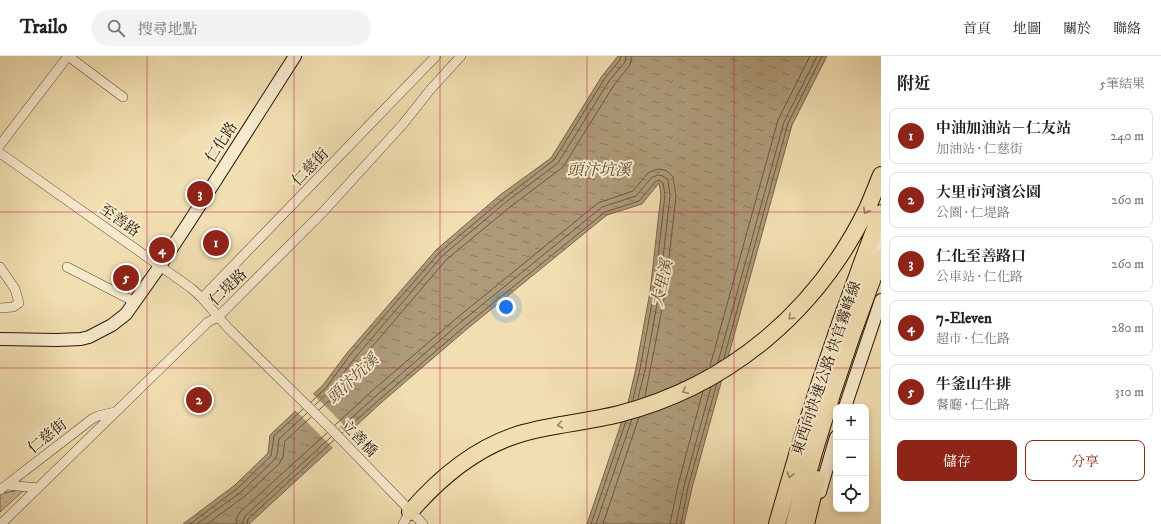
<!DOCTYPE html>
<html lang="zh-TW">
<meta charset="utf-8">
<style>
body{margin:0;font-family:"IM FELL DW Pica","Noto Serif TC",serif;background:#f2f2f2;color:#202124}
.controls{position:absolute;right:12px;bottom:12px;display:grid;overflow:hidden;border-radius:8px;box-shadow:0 2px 6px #0003}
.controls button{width:36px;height:36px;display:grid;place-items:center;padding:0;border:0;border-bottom:1px solid #e0e0e0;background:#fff;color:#202124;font:20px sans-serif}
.you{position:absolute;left:506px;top:251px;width:14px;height:14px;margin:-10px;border:3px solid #fff;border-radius:50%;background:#1a73e8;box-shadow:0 0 0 6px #1a73e833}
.badge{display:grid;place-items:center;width:26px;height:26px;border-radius:50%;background:#8f2418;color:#fff;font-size:13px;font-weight:700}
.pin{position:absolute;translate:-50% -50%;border:2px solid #fff;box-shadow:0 1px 4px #0006}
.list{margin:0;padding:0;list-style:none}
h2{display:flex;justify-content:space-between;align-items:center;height:52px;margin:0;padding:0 16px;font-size:17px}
h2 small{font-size:13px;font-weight:400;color:#757577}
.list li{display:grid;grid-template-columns:26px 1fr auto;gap:12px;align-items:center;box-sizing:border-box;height:56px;margin:0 8px 8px;padding:0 8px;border:1px solid #e0e0e0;border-radius:8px}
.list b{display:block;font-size:15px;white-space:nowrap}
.list p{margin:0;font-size:13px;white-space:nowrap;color:#757577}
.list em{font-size:13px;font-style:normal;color:#757577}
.actions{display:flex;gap:8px;padding:12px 16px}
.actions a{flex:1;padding:9px 0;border:1px solid #8f2418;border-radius:8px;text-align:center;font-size:14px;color:#8f2418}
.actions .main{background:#8f2418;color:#fff}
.icon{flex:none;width:22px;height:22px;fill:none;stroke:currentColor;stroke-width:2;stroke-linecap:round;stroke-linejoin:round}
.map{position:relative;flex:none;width:881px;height:468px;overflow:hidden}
header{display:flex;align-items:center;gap:24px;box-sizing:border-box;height:56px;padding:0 20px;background:#fff;border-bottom:1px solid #e0e0e0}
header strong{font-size:19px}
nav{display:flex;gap:22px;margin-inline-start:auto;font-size:14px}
.search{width:280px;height:36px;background:#f2f2f2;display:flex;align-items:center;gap:10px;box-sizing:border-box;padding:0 14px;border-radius:22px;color:#757577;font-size:15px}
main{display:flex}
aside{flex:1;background:#fff}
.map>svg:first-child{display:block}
</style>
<header>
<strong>Trailo</strong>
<div class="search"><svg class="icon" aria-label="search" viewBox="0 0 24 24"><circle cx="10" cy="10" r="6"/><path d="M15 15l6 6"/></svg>搜尋地點</div>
<nav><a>首頁</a><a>地圖</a><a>關於</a><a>聯絡</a></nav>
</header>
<main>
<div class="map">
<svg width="881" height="468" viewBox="0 0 881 468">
<defs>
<pattern id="grass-dots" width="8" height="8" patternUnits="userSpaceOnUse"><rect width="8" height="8" fill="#cfbd94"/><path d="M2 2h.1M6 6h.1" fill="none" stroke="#b2a27e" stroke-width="1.8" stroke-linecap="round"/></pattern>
<pattern id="water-ripples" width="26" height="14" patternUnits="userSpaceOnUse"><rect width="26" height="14" fill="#ad9a78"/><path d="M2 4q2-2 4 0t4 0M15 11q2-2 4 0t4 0" fill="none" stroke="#8d7c60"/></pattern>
</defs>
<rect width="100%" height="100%" fill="#f2dfb1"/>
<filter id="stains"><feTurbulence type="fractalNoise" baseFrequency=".005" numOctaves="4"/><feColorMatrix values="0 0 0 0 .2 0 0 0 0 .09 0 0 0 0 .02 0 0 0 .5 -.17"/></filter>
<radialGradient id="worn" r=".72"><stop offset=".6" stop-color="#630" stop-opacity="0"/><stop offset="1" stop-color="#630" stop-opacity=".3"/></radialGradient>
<path fill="url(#grass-dots)" stroke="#7b694e" d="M21,434L23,435L0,456V439L3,437Z"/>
<path fill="url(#water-ripples)" stroke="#77654b" d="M618,0H827L792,69L692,432L684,468H587L628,347L636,312L650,236L661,139L659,127L642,148L607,159L467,273L382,346L249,468H183L235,429L268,397L270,379L323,329L347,297L436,194L500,139L551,102L602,20Z"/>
<path fill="#f2dfb1" d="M312,337L352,377L334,393L294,353Z"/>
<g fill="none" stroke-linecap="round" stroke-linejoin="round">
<path stroke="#6a5840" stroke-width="1" d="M724,302L788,67L822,0
M718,306L784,66L817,0
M710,310L778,64L810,0
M311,346L326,332L350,299L439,197L503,143L554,104L605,22L620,4L621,0
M315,349L330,335L354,303L442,200L506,146L558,107L609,25L625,6L626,0
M319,354L335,339L359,306L446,204L510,151L563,111L614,29L630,9L632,0
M335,369L373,334L458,261L598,147L633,135L648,117L654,114L660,113L667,115L673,121L676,140L665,238L645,340
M339,373L377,339L461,266L602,151L636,140L651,122L658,119L663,120L668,124L670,140L659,237L645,314L638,342
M342,377L380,343L465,270L605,156L639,145L655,126L659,124L663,127L665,139L654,236L640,313L633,344
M190,468L238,432L271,400L274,380L303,353
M197,468L241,436L274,404L277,399L279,383L307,357
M207,468L245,440L279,408L283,401L285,385L311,361
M236,468L237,461L240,456L327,377
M242,468L245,460L331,381
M247,468L248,463L334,384
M591,468L626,365
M596,468L632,363
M603,468L639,361
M670,468L678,429L703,335
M676,468L684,430L711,331
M681,468L688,431L717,327"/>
<g stroke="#5a4832" stroke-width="10">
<path id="street" d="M68,0L123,41
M0,89L68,0
M0,97L191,232L202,242L228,272L330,372L423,468
M0,211L15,233L19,247L13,251L0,252
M67,211L135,246
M202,242L436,0
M7,429L38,432
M0,434L92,363L98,360L115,356
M1,468L208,266L218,261L323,156L403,68L430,34L461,0
M403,468L410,456"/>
</g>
<g stroke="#271508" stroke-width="14">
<path id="secondary" d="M870,210L881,181
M0,283L57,284L81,283L89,281L112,269L126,258L160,210L191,163L295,0
M845,351L881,244
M820,436L836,381"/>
</g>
<g stroke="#271508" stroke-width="18">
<path id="highway" d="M410,456C441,420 477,390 523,377C555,368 587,366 619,358C729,330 817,255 867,153C872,142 876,131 881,119
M777,468C806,363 841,259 881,157
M794,468C818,377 847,288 881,201
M806,468L817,423"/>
</g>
<use href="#street" stroke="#f7eacc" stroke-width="9"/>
<use href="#secondary" stroke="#f7eacc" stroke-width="12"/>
<use href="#highway" stroke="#f2dfb1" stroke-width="16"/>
</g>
<defs><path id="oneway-chevron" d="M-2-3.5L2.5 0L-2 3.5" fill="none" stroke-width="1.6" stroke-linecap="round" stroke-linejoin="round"/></defs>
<g stroke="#978465">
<use href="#oneway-chevron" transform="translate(866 155) rotate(117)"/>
<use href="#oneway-chevron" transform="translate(791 261) rotate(136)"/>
<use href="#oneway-chevron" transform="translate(685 335) rotate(155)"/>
<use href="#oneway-chevron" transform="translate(560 369) rotate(169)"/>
<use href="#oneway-chevron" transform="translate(790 419) rotate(106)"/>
</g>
<path fill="none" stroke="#c2185b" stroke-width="1" stroke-opacity="0.55" d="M147,0V468M294,0V468M440,0V468M587,0V468M734,0V468M0,156H881M0,312H881"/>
<g text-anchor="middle" stroke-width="4" stroke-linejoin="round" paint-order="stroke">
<g font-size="15" fill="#271508" stroke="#f7eacc">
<text transform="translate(221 86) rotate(-57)" y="5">仁化路</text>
<text transform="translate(310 111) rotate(-46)" y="5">仁慈街</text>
<text transform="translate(120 164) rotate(35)" y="5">至善路</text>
<text transform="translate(228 231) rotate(-44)" y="5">仁堤路</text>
<text transform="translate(826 312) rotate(-71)" y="5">東西向快速公路 快官霧峰線</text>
<text transform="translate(47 380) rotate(-39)" y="5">仁慈街</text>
<text transform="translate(359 382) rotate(46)" y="5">立善橋</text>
</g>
<g font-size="16" font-style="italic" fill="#5d4a35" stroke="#f7eacc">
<text x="599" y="119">頭汴坑溪</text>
<text transform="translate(661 227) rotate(-77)" y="6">大里溪</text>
<text transform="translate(352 322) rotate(-43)" y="6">頭汴坑溪</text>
</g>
</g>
<rect width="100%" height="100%" filter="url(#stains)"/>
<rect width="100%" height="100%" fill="url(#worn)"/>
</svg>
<div class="controls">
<button>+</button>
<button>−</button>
<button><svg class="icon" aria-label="locate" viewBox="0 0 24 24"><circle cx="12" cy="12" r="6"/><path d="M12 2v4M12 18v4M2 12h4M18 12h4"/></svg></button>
</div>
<div class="you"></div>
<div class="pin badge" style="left:216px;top:187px">1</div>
<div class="pin badge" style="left:199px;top:344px">2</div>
<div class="pin badge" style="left:200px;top:138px">3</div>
<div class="pin badge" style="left:162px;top:194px">4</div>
<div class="pin badge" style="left:126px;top:222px">5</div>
</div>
<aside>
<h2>附近<small>5筆結果</small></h2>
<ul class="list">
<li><span class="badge">1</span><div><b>中油加油站－仁友站</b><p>加油站 · 仁慈街</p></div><em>240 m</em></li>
<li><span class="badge">2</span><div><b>大里市河濱公園</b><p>公園 · 仁堤路</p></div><em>260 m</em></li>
<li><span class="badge">3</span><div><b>仁化至善路口</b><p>公車站 · 仁化路</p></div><em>260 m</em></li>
<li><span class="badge">4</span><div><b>7-Eleven</b><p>超市 · 仁化路</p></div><em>280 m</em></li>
<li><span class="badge">5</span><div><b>牛釜山牛排</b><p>餐廳 · 仁化路</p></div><em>310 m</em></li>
</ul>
<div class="actions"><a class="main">儲存</a><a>分享</a></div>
</aside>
</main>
